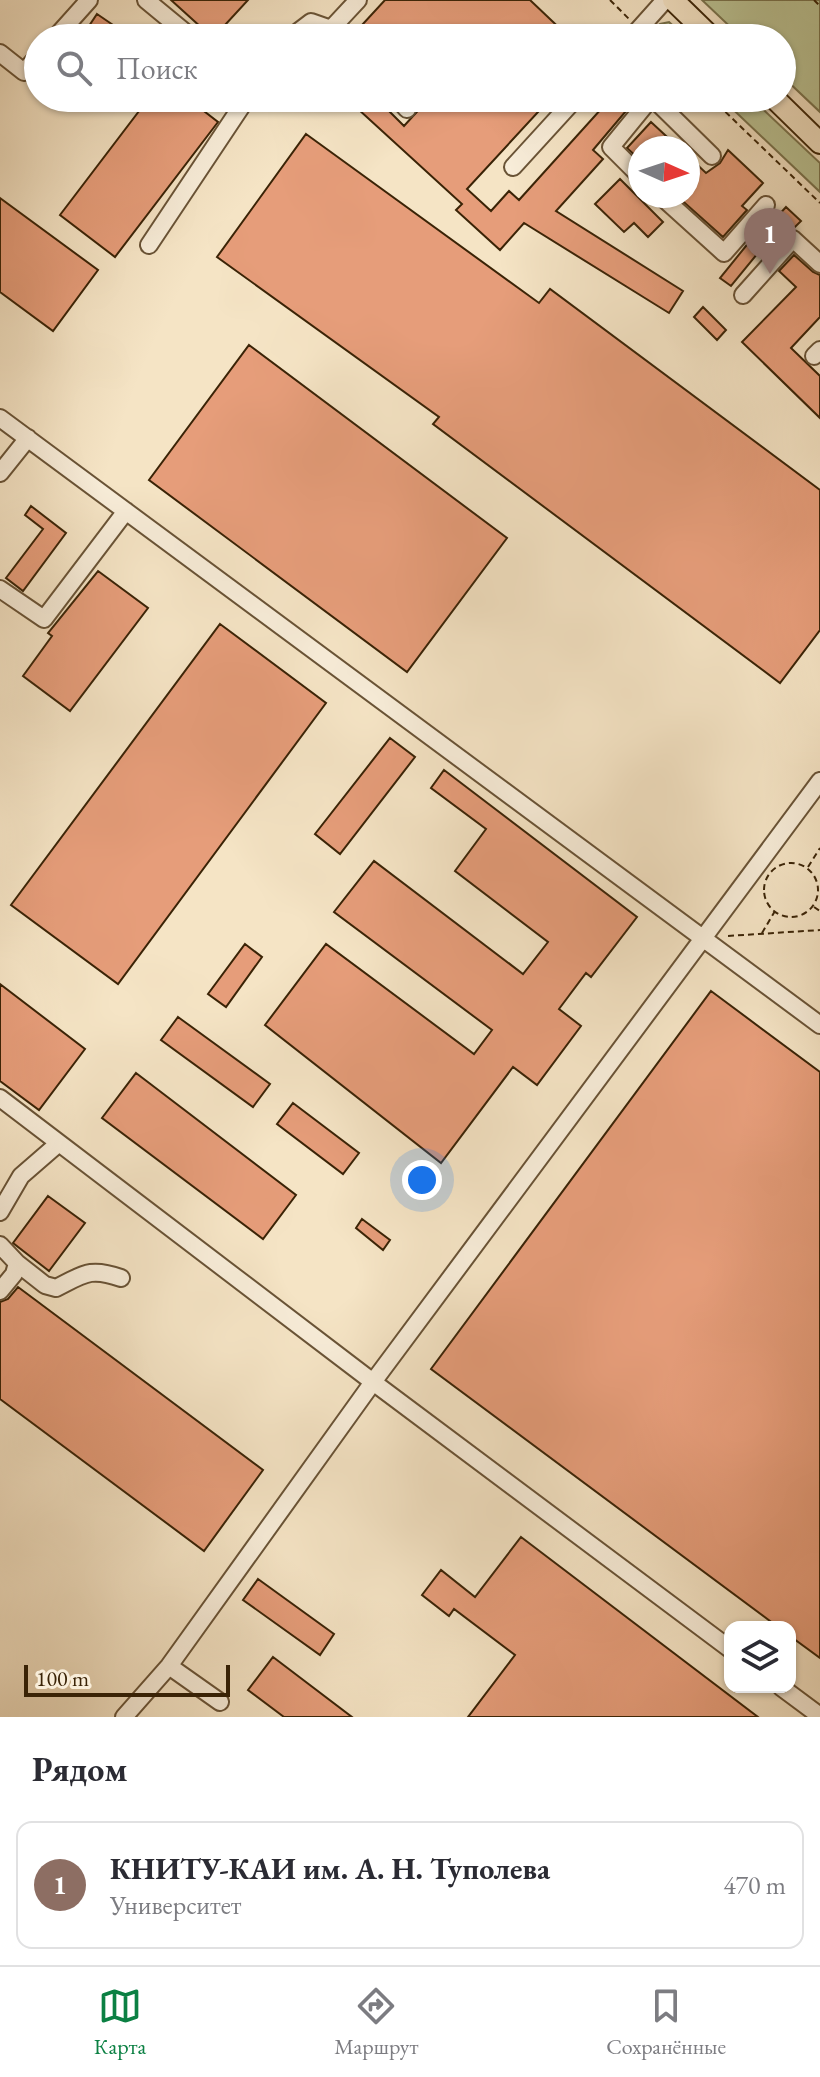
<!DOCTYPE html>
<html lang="ru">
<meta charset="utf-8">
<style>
body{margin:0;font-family:"EB Garamond",serif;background:#f2f2f3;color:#2b2b33}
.controls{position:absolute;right:24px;bottom:24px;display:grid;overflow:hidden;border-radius:16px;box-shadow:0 2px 6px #0004}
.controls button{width:72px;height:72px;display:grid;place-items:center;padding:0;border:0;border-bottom:2px solid #e1e1e2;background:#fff;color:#2b2b33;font:40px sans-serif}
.compass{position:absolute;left:628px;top:136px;width:72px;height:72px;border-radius:50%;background:#fff;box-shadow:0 2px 6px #0004;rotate:93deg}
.scale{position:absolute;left:24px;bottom:20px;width:206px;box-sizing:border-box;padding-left:8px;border:4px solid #3a2306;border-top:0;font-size:22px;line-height:28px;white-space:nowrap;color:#3a2306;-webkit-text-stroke:6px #f8edd9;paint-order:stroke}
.you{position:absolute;left:422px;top:1180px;width:28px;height:28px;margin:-20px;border:6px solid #fff;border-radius:50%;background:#1a73e8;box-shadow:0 0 0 12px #1a73e833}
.badge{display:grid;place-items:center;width:52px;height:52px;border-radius:50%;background:#0b8043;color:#fff;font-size:26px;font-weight:700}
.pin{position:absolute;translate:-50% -66px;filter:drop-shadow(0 2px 4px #0008)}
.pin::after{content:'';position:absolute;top:42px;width:28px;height:24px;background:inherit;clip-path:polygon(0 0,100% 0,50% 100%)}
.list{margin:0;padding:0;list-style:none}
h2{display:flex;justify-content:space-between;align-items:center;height:104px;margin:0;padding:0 32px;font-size:34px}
h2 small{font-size:26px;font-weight:400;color:#7c7c81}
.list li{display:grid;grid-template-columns:52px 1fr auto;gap:24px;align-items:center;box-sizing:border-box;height:128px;margin:0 16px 16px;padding:0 16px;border:2px solid #e1e1e2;border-radius:16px}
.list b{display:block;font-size:30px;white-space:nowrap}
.list p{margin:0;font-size:26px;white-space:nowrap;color:#7c7c81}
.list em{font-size:26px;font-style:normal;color:#7c7c81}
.icon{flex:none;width:44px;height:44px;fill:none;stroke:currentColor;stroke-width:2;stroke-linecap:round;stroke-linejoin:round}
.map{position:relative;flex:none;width:820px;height:1717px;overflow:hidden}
.search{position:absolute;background:#fff;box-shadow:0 2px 6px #0004;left:24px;right:24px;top:24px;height:88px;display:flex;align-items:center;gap:20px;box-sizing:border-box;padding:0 28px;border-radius:44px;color:#7c7c81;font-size:30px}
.sheet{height:248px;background:#fff}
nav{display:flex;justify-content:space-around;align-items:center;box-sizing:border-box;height:112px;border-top:2px solid #e1e1e2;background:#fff;font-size:22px;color:#7c7c81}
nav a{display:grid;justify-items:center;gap:4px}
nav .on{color:#0b8043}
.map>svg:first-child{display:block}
</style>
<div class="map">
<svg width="820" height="1717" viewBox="0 0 820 1717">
<rect width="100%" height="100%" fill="#f5e4c5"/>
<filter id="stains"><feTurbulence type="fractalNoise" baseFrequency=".0025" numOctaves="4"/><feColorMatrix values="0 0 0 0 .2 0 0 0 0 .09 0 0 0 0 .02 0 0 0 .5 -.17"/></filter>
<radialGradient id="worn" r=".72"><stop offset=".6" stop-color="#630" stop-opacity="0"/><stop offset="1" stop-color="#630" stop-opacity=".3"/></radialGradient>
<path fill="#bbc495" stroke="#7a744e" stroke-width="2" d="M702,0H820V112L782,76V38H742Z
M669,22L683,35V38H659L652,32L660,24Z
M721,98H751L820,163V192Z"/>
<path fill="#e69d7a" stroke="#3a2306" stroke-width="2" d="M171,0H248L213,38Z
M385,0H530L570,38H350Z
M97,14L132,38H81Z
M149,98H187L218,122L115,257L60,215Z
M346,98H376L404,126L424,104L417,98H551L467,189L491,211L509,191L519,200L611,98H637L593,150L603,159L556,211L683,291L669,313L524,223L500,250L456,210L462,204Z
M651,122L679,148H640V160L627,148Z
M306,134L539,303L550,289L820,490V630L780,683L433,424L439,417L217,257Z
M728,150L763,183L742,206L747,210L723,237L677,196H688V156L706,173L720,163Z
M620,179L663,222L648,237L634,223L624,232L595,204Z
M0,198L98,270L53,331L0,292Z
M786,207L801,221L794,228L785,231L766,252L762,248L731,286L720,278L763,225L766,229Z
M794,255L813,272L820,275V317L791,348L820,376V418L742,342L796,287L779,271Z
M703,307L726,330L717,340L694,317Z
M249,345L507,538L407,672L149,480Z
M31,506L66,533L23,591L6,578L43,529L25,515Z
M98,571L148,608L70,711L23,676L52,636L48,633Z
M220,624L326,703L118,984L11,905Z
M390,738L415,757L340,854L315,834Z
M444,770L637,917L591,977L586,973L559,1009L581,1026L537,1085L513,1067L441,1163L265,1025L326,944L474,1054L492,1030L334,912L374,861L523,974L548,942L455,871L486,829L431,788Z
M245,944L262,957L226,1007L208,994Z
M0,984L85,1049L39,1110L0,1081Z
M711,991L820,1072V1658L790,1636V1627H778L431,1369Z
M178,1017L270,1084L253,1107L161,1040Z
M136,1073L296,1195L263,1239L102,1118Z
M293,1103L359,1153L343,1174L277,1124Z
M48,1196L85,1223L49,1271L13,1243Z
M362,1219L390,1240L383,1250L356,1228Z
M18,1287L263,1470L204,1551L0,1399V1302L8,1299Z
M521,1537L758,1717H468L515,1655L454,1609L449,1616L422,1595L441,1570L475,1597Z
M258,1579L334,1634L320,1655L243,1600Z
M273,1657L352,1717H284L248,1690Z"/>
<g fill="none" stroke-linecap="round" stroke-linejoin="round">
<g stroke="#695336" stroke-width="20">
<path id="minor" d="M146,0L192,38
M55,38L89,0
M290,38L311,22L331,29L358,0
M631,38L665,0
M0,53L24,72L38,56
M397,98L407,109
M653,98L712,156
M513,167L576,98
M640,176L611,147L651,98
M661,196L724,253L766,205
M149,245L247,98
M743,295L793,239L820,264
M814,356L820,350
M0,418L820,1025
M0,473L28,438
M0,589L44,619L126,511
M0,1098L373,1382L730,1649
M0,1212L21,1176L59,1143
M0,1245L17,1263L14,1274L0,1291
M17,1263L45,1285L56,1288C84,1274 90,1267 121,1278
M169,1666L220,1702
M781,1687L820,1716
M124,1717L169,1666L373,1382L820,781"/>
</g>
<g stroke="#3a2306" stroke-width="24">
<path id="major" d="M673,0L712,38
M774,98L820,143"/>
</g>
<path stroke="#3a2306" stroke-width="2" stroke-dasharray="6 4" stroke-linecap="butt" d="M610,0L629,19
M814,0L820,6
M711,98L820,203
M764 890a27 27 0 1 1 54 0a27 27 0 1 1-54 0Z
M808,867L820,848
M814,907L820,911
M762,933L775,911
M728,936L820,930"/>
<use href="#minor" stroke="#f8edd9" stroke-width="16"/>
<use href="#major" stroke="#f5e4c5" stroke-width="20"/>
</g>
<rect width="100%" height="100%" filter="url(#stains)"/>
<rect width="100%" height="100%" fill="url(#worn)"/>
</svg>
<div class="controls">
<button><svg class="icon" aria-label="layers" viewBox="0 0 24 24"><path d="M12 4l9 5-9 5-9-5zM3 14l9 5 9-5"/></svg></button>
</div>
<svg class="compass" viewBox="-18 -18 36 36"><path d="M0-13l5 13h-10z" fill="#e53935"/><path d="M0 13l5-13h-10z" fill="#7c7c81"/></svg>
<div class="scale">100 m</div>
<div class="you"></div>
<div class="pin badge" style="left:770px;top:274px;background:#8d6e63">1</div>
<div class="search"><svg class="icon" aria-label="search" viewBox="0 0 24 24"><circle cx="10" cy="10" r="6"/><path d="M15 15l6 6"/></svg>Поиск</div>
</div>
<section class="sheet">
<h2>Рядом<small></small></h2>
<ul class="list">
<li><span class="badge" style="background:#8d6e63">1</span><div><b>КНИТУ-КАИ им. А. Н. Туполева</b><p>Университет</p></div><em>470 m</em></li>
</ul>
</section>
<nav>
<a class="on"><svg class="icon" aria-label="map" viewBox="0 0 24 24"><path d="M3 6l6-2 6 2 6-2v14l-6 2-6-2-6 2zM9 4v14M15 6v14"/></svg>Карта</a>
<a><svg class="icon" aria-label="directions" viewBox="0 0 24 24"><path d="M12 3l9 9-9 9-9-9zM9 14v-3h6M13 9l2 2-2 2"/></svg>Маршрут</a>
<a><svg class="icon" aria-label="saved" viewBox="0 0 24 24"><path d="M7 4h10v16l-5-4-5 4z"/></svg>Сохранённые</a>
</nav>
